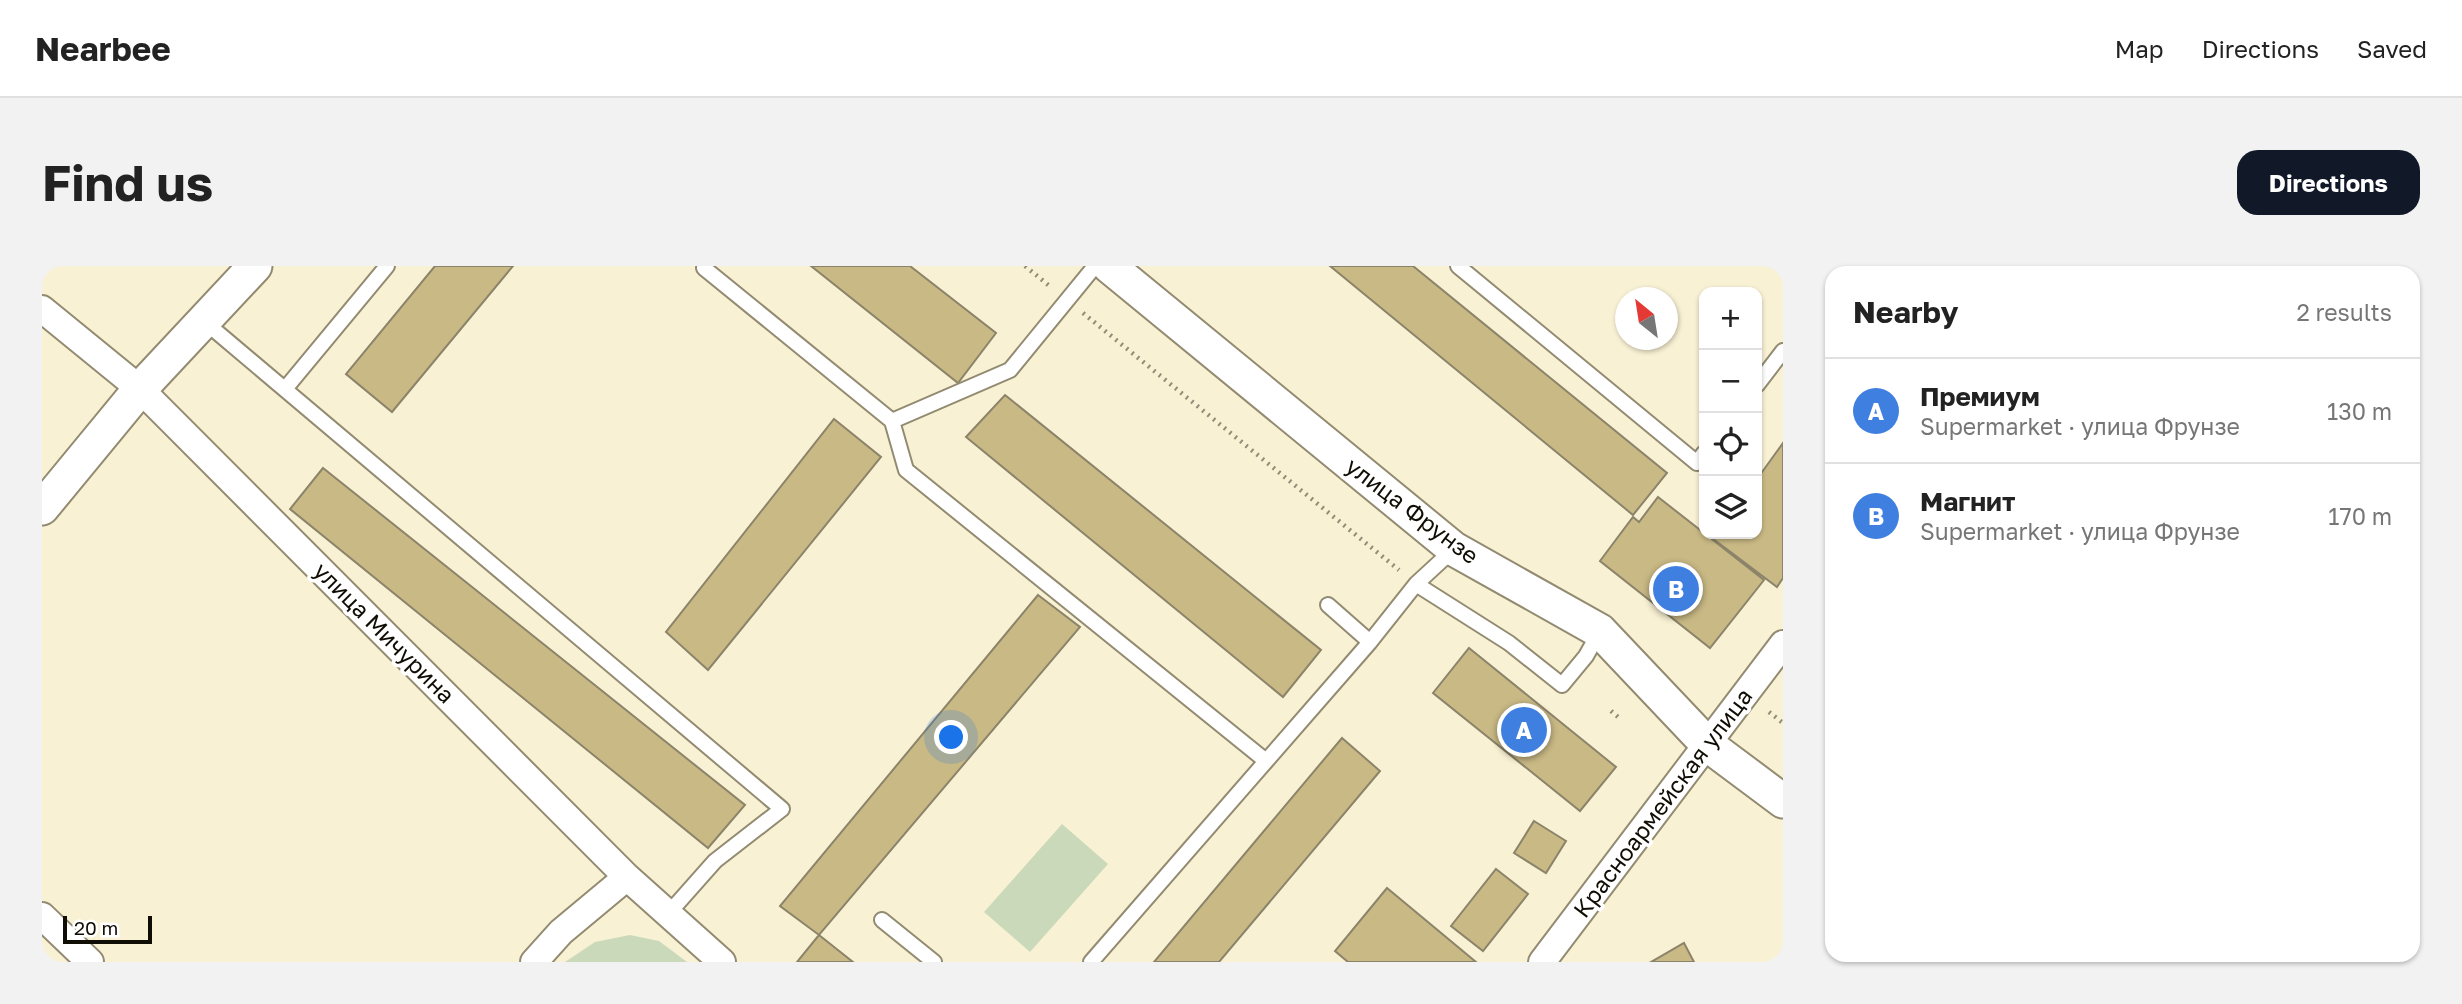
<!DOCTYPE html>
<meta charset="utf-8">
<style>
body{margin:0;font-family:"Golos Text",sans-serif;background:#f2f2f2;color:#222}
.controls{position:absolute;right:21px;top:21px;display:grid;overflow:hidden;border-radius:14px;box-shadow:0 2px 5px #0004}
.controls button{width:63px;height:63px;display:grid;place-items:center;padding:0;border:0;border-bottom:2px solid #e0e0e0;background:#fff;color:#222;font:35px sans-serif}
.compass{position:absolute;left:1573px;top:21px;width:63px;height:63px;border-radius:50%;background:#fff;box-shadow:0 2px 5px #0004;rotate:330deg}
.scale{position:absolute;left:21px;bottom:18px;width:89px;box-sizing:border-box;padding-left:7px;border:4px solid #100d04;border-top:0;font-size:19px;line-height:24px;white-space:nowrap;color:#100d04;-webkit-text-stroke:5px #fff;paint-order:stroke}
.you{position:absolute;left:910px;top:472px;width:24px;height:24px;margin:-18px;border:5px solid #fff;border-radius:50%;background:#1a73e8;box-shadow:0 0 0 10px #1a73e833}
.badge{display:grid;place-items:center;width:46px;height:46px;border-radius:50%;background:#111827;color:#fff;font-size:23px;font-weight:700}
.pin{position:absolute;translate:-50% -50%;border:4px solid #fff;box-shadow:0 2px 7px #0006}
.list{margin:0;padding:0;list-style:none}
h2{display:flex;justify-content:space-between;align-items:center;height:91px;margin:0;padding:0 28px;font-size:30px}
h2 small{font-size:23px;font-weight:400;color:#767676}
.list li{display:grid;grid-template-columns:46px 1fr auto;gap:21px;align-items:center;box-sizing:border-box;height:105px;padding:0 28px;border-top:2px solid #e0e0e0}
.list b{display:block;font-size:26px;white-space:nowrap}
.list p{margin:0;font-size:23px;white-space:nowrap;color:#767676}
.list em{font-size:23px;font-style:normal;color:#767676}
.icon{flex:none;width:38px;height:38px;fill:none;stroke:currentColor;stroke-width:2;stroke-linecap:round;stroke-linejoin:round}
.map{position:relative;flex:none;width:1741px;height:696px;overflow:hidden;border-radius:21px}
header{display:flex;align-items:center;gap:42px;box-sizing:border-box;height:98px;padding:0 35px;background:#fff;border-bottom:2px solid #e0e0e0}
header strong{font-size:33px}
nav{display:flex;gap:38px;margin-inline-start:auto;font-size:24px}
.intro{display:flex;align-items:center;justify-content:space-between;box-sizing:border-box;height:168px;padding:0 42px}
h1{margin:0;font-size:49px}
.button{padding:18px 32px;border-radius:21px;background:#111827;color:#fff;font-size:24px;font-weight:700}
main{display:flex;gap:42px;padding:0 42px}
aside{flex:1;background:#fff;border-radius:21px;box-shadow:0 2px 5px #0004}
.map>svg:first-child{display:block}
</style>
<header>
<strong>Nearbee</strong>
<nav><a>Map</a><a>Directions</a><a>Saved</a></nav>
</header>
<div class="intro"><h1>Find us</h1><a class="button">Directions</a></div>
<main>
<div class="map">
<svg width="1741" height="696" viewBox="0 0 1741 696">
<rect width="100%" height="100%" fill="#f9f1d4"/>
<path fill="#cbd9bb" d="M1020,558L1066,598L988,686L942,646Z
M588,669L617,675L645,696H523L553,676Z"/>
<path fill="#c9b985" stroke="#8c846a" stroke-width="2" d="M393,0H471L350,146L304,108Z
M769,0H868L954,67L916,117Z
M1288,0H1371L1625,207L1591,249Z
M963,129L1279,384L1241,431L924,171Z
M792,153L839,191L666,404L624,366Z
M1741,177V312L1735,321L1670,272L1674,268H1715V213Z
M281,202L703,539L666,582L248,243Z
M1616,231L1722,314L1668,382L1558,295L1591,251L1597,256Z
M996,329L1038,361L777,669L738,640Z
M1427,382L1574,501L1538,545L1391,427Z
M1300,472L1338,505L1177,696H1112Z
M1492,555L1524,575L1504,607L1472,587Z
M1454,603L1486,628L1441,685L1409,660Z
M1345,622L1434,696H1306L1293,685Z
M777,669L811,696H755Z
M1642,677L1652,696H1609Z"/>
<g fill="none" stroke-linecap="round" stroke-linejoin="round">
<g stroke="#938b71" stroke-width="18">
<path id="service" d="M1416,0L1655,197L1662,187
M662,2L850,155L864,204L1224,495
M163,56L740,543L673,595L626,648
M1715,119L1741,85
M243,123L345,0
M850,155L968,104L1053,0
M1374,318L1467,377L1520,419L1544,390L1558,365
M1286,339L1328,376
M840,654L892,696
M1049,696L1328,376L1374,318L1412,283"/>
</g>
<g stroke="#938b71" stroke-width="30">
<path id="minor" d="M0,43L98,123L585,611L680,696
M0,650L48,696
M492,696L519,666L585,611
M1500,696L1741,378"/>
</g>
<g stroke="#938b71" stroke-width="37">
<path id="tertiary" d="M1067,0L1412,283L1558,365L1666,479L1741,535
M0,242L98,123L213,0"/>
</g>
<path stroke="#928c78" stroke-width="4.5" stroke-dasharray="2 5" stroke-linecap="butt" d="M983,0L1010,22
M1041,47L1357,304
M1569,445L1576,451
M1727,446L1741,457"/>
<use href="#service" stroke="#fff" stroke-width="14"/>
<use href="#minor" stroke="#fff" stroke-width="26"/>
<use href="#tertiary" stroke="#fff" stroke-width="33"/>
</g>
<g text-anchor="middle" stroke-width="7" stroke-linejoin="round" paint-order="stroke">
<g font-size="23" fill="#100d04" stroke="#fff">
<text transform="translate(1370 245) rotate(37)" y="8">улица Фрунзе</text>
<text transform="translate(342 367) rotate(45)" y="8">улица Мичурина</text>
<text transform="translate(1621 537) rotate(-53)" y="8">Красноармейская улица</text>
</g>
</g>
</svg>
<div class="controls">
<button>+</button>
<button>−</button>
<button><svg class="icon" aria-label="locate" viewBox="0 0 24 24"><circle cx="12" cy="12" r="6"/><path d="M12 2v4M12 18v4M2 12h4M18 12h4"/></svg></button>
<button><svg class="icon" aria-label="layers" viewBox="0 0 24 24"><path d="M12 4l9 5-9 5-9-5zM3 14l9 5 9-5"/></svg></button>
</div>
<svg class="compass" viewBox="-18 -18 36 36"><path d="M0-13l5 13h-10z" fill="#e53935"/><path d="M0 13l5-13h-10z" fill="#767676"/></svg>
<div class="scale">20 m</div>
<div class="you"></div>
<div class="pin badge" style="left:1482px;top:464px;background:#3f7fe0">A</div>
<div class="pin badge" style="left:1634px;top:323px;background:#3f7fe0">B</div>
</div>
<aside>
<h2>Nearby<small>2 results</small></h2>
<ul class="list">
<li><span class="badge" style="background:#3f7fe0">A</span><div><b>Премиум</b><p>Supermarket · улица Фрунзе</p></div><em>130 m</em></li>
<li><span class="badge" style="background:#3f7fe0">B</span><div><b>Магнит</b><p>Supermarket · улица Фрунзе</p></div><em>170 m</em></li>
</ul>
</aside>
</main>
